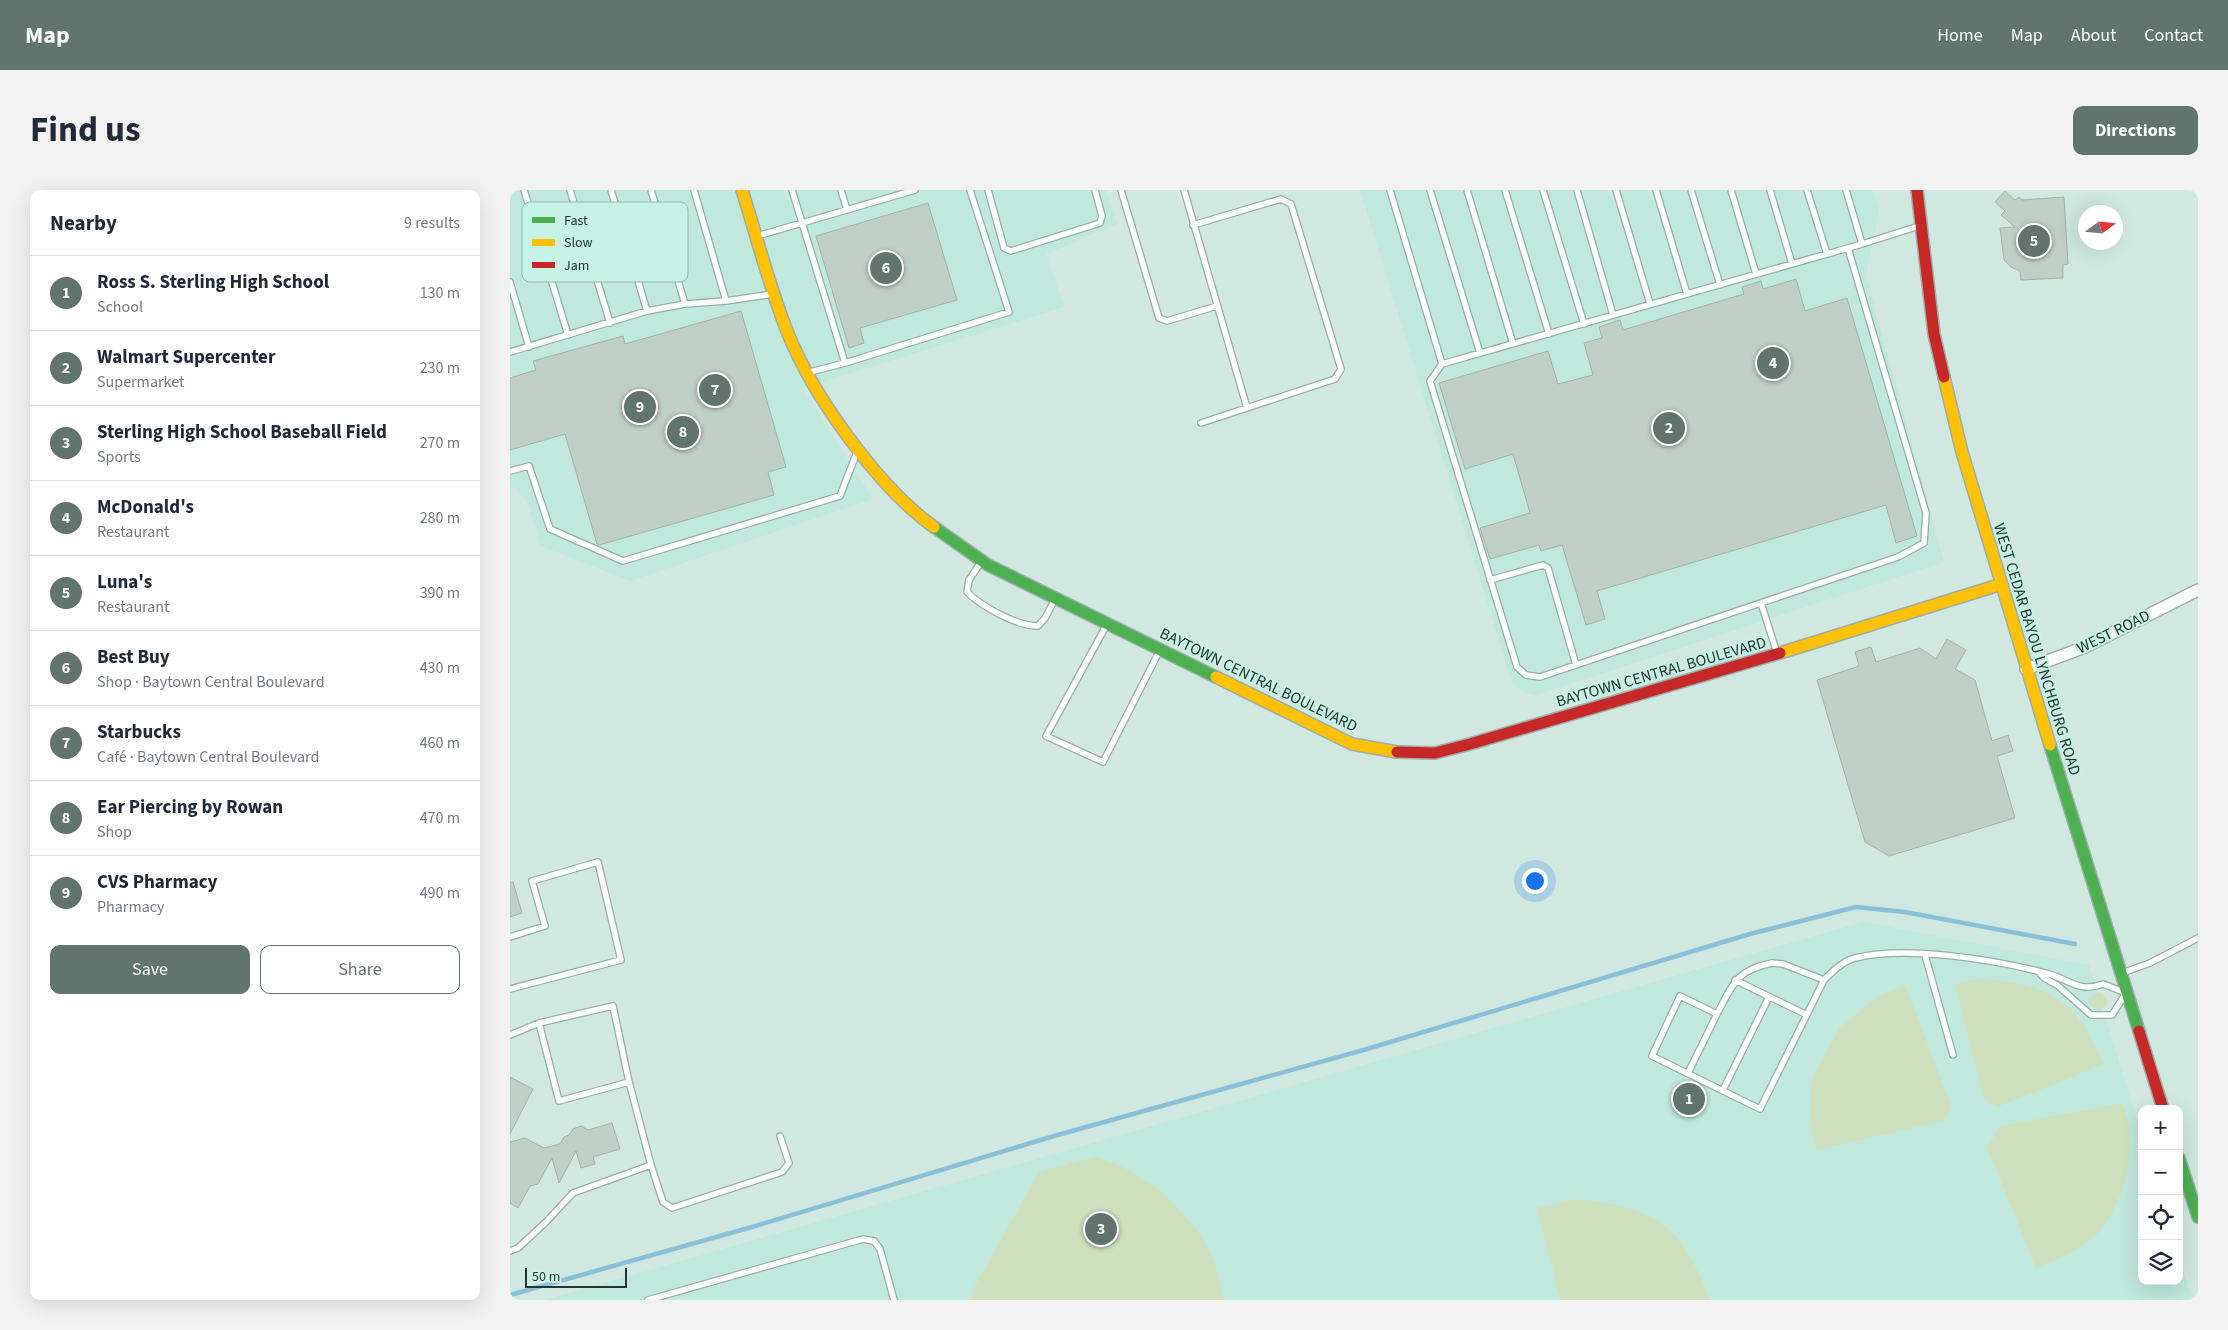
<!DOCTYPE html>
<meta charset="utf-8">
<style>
body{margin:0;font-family:"Source Sans 3",sans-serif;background:#f2f2f3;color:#1f2937}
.controls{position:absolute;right:15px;bottom:15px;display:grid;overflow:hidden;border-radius:10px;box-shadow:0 5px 20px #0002}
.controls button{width:45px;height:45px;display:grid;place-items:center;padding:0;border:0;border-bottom:1px solid #e0e1e3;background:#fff;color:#1f2937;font:25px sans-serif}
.compass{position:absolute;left:1568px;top:15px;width:45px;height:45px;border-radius:50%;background:#fff;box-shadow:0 5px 20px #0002;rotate:75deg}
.scale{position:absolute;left:15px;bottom:12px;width:102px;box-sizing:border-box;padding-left:5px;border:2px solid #253631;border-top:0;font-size:14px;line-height:18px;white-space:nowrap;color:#253631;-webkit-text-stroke:4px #c5f2e4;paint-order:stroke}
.you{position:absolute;left:1024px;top:690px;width:18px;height:18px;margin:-12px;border:4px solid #fff;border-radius:50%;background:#1a73e8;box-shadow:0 0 0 8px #1a73e833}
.badge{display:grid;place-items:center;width:32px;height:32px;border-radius:50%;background:#61746e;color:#fff;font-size:16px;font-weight:700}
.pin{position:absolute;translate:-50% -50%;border:2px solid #fff;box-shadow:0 1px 5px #0006}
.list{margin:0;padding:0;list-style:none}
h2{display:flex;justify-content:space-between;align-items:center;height:65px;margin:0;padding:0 20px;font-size:21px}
h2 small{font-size:16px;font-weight:400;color:#747a83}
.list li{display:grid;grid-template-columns:32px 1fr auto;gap:15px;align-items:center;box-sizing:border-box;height:75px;padding:0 20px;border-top:1px solid #e0e1e3}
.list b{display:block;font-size:19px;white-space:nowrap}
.list p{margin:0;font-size:16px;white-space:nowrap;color:#747a83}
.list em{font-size:16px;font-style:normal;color:#747a83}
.actions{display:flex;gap:10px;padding:15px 20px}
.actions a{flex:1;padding:11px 0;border:1px solid #61746e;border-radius:10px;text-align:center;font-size:18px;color:#61746e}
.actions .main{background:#61746e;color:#fff}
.icon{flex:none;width:28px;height:28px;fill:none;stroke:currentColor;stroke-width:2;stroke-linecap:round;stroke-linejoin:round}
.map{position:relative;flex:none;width:1688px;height:1110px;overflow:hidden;border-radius:10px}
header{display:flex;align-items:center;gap:30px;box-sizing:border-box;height:70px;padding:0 25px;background:#61746e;color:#fff}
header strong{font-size:24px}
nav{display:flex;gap:28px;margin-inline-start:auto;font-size:18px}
.intro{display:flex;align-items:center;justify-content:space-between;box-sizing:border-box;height:120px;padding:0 30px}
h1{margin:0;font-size:35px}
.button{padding:12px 22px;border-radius:10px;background:#61746e;color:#fff;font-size:18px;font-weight:700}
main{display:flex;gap:30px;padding:0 30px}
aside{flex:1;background:#fff;border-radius:10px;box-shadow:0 5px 20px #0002}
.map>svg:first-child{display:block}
</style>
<header>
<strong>Map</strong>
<nav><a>Home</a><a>Map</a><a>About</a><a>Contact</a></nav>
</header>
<div class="intro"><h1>Find us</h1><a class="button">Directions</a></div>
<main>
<aside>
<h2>Nearby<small>9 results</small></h2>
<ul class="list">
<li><span class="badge">1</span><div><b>Ross S. Sterling High School</b><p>School</p></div><em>130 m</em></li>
<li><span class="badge">2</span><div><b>Walmart Supercenter</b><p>Supermarket</p></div><em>230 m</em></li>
<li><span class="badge">3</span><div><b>Sterling High School Baseball Field</b><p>Sports</p></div><em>270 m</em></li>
<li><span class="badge">4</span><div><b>McDonald's</b><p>Restaurant</p></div><em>280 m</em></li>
<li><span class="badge">5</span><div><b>Luna's</b><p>Restaurant</p></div><em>390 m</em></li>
<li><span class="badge">6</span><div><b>Best Buy</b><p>Shop · Baytown Central Boulevard</p></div><em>430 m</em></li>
<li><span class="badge">7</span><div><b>Starbucks</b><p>Café · Baytown Central Boulevard</p></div><em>460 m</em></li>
<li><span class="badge">8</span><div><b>Ear Piercing by Rowan</b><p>Shop</p></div><em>470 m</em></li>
<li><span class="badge">9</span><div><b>CVS Pharmacy</b><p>Pharmacy</p></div><em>490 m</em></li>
</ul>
<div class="actions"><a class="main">Save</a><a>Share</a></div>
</aside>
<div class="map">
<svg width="1688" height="1110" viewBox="0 0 1688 1110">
<rect width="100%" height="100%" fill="#d0e8e0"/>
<path fill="#c0e8dc" d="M0,0H596L607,34L536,64L554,117L293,198L363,309L120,391L31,356L16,310L4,297L0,298Z
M850,0H1363L1369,22L1356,85L1434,372L1023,506L1003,496Z
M1353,732L1579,775L1632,946V1091H1669V1068L1682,1110H35Z"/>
<path fill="#cfe0be" d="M1468,789C1504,790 1542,797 1567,826C1578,840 1586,858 1594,874L1487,917L1474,909L1445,794Z
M1396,797L1442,918L1433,931L1307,960L1300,930L1301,890L1330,837L1370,805Z
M1590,803L1597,808V815L1595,818L1589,820L1581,816L1577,810L1581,806Z
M1613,913C1616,924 1620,936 1620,947C1621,981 1610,1018 1587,1044C1572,1060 1546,1069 1526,1078L1477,957L1491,936Z
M585,967L611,976L654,1003L692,1046L705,1074L714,1110H461L465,1096L529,982Z
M1065,1009C1147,1018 1170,1033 1200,1110H1051L1027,1018Z"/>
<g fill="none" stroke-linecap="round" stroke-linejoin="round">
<path stroke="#88c1d8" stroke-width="4.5" d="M0,1105L242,1037L544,946L857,859L1240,744L1346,717L1395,722L1565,754"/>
</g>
<path fill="#c0d0c7" stroke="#a3b3aa" d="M1495,1L1505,10L1509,7L1512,10L1554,7L1558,74L1553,75V88L1511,90L1510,81L1501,77L1494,70L1490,38L1505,37L1491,25L1495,21L1485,12Z
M418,13L447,110L350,138L354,153L339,158L306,46Z
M1286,89L1295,121L1337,108L1407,346L1386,353L1376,315L1087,401L1095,429L1076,435L1052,355L1031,361L1029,355L980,369L970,338L1020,323L1003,264L955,279L929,193L1038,161L1048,194L1083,185L1074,153L1092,148L1089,137L1110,130L1113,140L1234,104L1232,97L1251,91L1253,99Z
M231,121L276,277L258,282L264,305L89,355L87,354L55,244L0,260V188L26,180L23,171L113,146L115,154Z
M1437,449L1456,460L1445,479L1465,490L1482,551L1498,545L1503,561L1487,566L1505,628L1379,666L1355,652L1307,490L1349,476L1345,462L1361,457L1366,472L1410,458L1426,469Z
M0,692H3L12,723L0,727Z
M0,887L23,899L0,944Z
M102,933L110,959L83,967L85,974L71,978L66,961L49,993L42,968L28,994L20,996L8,1018L0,1013V952L15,948L34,958L50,954L54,947L59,945L63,939L71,936L78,940Z"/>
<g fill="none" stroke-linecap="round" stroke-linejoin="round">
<g stroke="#9baea8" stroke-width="8">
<path id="lane" d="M14,0L58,145
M60,0L100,133
M101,0L137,121
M141,0L175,114
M184,0L216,111
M282,0L335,173
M331,0L337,20
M478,0L494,58L501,61L590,33L592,26L585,0
M611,0L649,128L657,131L707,116
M674,0L737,218
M880,0L932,174L1352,54L1336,0
M920,0L970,163
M957,0L1003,154
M995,0L1039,144
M1033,0L1074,134
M1067,0L1103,125
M1106,0L1140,114
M1146,0L1177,104
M1181,0L1210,95
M1221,0L1246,84
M1260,0L1282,74
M1297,0L1317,64
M683,35L771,9L781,14L831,179L825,189L691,233
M247,46L405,0
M1352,54L1409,36
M0,92L19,157
M0,162L137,121L175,114L216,111L263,104
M932,174L920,191L1007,477L1016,485L1030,487L1388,367L1414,353L1416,323L1338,58
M300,182L335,173L499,122L460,0
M0,281L19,276L40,339L113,371L330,306L347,262
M471,372L459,390L457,402C472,417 507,436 528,436L535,428L545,409
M980,390L1033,375L1038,378L1066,475
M1251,413L1267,463
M596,436L536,546L593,572L650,460
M0,747L35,736L22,691L88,672L111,770L0,799
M1415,765L1443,865
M1262,773L1273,774L1314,790L1250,919L1142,866L1170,806L1207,824C1223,794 1226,780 1262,773Z
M1612,783L1640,773L1688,748
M1225,790L1295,824
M1314,790C1323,781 1333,771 1345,768C1397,755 1487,770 1539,784C1560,790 1570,803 1593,794L1616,803L1602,825H1581L1547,795L1534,788L1529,782
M29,833L49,911L119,892
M0,845L29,833L103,816L119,892L141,975L63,1003L36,1032L8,1058L0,1061
M1178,883L1207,824
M1213,900L1259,807
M141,975L153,1012L162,1018L272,982L279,973L270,946
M138,1110L353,1049L364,1051L370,1059L384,1110"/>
</g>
<g stroke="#9baea8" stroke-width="14">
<path id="street" d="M1516,479L1575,457L1688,400"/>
</g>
<g stroke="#9baea8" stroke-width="14">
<path id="fast" d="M424,337L478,375L706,487
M1540,555L1629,841
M1669,968L1688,1027"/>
</g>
<g stroke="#9baea8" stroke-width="14">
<path id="slow" d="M232,0C247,47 259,96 277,141C302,205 369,298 424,337
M1434,187L1452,262L1540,555
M1270,463L1492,394
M706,487L842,554L887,562"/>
</g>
<g stroke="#9baea8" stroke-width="14">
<path id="jam" d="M1407,0L1424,144L1434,187
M887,562L925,563L960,554L1270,463
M1629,841L1653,919"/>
</g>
<use href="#lane" stroke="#f8fcfa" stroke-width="5.5"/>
<use href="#street" stroke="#f8fcfa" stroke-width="11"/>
<use href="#fast" stroke="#4caf50" stroke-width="11"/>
<use href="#slow" stroke="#ffc107" stroke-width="11"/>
<use href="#jam" stroke="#c62828" stroke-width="11"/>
</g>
<g text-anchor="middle" stroke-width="4" stroke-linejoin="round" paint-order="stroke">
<g font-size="16" fill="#253631" stroke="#c5f2e4">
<text transform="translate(1603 441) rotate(-26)" y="6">WEST ROAD</text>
<text transform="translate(1528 459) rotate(73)" y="6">WEST CEDAR BAYOU LYNCHBURG ROAD</text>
<text transform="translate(1151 481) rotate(-16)" y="6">BAYTOWN CENTRAL BOULEVARD</text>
<text transform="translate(749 489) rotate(26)" y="6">BAYTOWN CENTRAL BOULEVARD</text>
</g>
</g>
<rect x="12" y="12" width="166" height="80" rx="8" fill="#c5f2e4" stroke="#95baae" stroke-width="1"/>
<rect x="22" y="27" width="23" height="6" fill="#4caf50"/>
<rect x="22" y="49" width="23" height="7" fill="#ffc107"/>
<rect x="22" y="72" width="23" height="6" fill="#c62828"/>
<g font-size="14" fill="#253631">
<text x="54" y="35">Fast</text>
<text x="54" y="57">Slow</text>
<text x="54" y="80">Jam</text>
</g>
</svg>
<div class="controls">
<button>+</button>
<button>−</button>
<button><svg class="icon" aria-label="locate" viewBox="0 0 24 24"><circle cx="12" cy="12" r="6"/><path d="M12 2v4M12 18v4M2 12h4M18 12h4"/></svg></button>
<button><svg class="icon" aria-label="layers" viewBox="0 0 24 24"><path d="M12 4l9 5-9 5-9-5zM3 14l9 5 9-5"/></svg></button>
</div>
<svg class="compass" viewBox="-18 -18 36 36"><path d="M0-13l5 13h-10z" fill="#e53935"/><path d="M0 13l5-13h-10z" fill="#747a83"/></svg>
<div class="scale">50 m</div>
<div class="you"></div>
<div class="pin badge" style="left:1179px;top:909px">1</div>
<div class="pin badge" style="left:1159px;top:238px">2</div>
<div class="pin badge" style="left:591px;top:1039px">3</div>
<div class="pin badge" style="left:1263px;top:173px">4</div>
<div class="pin badge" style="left:1524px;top:51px">5</div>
<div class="pin badge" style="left:376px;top:78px">6</div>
<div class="pin badge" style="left:205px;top:200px">7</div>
<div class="pin badge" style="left:173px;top:242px">8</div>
<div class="pin badge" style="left:130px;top:217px">9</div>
</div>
</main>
